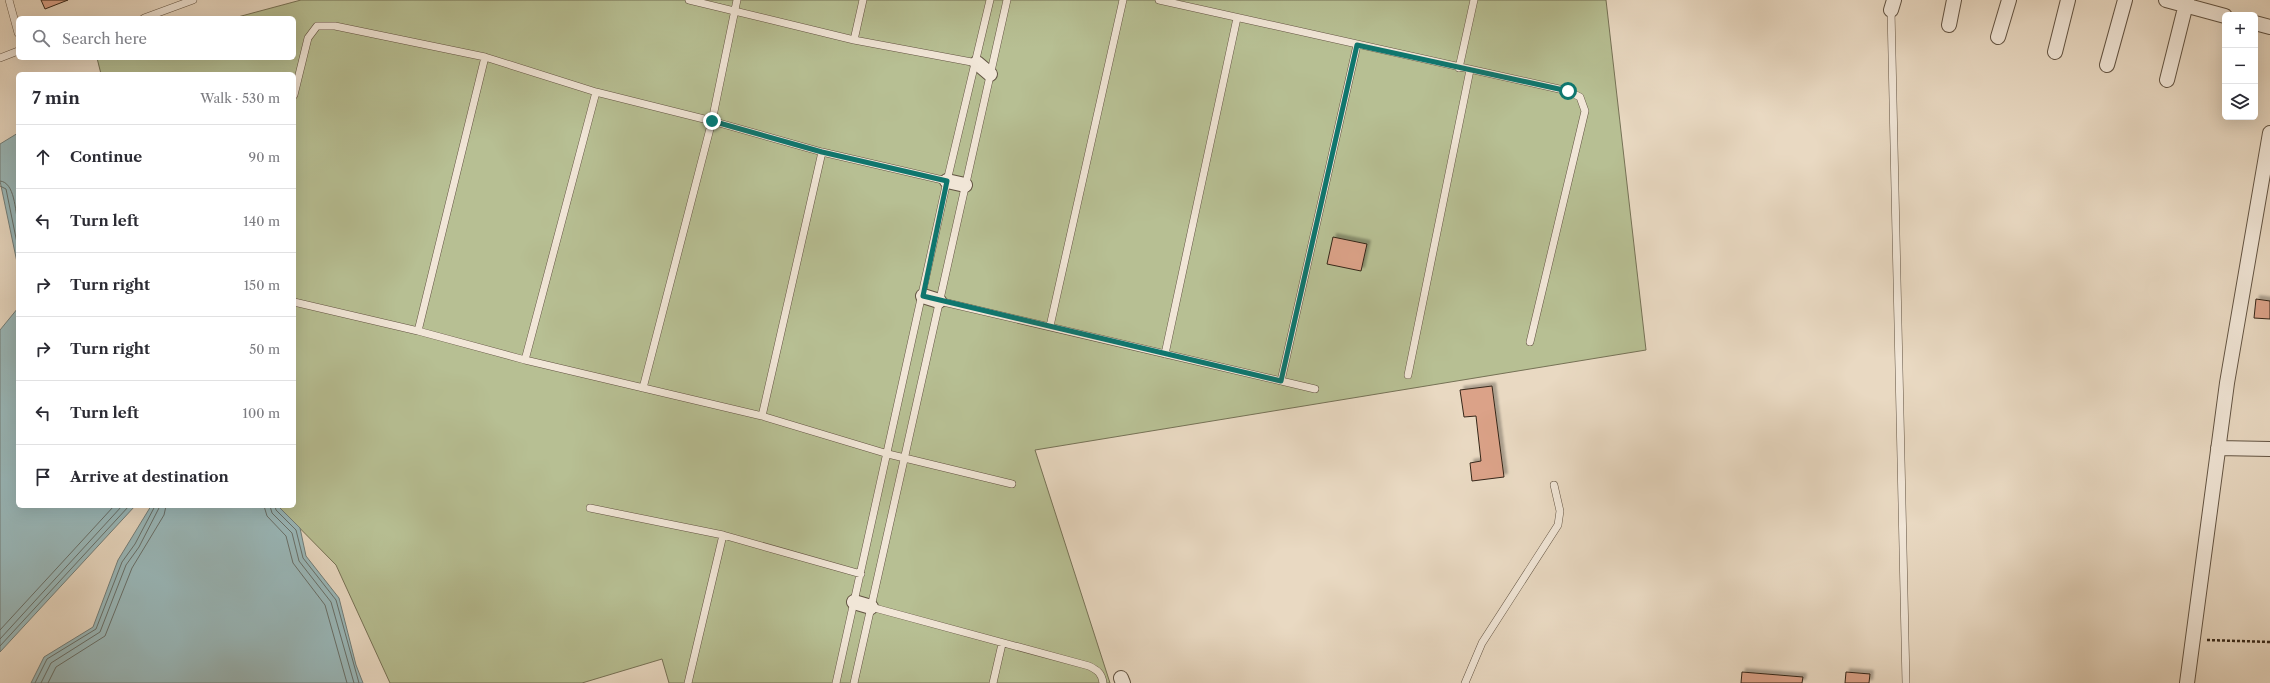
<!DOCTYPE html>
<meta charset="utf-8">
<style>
body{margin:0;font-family:"Libre Caslon Text",serif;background:#f7f7f7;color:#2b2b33}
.controls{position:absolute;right:12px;top:12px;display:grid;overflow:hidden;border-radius:6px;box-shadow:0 4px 16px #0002}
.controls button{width:36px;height:36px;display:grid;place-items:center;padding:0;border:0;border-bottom:1px solid #e1e1e2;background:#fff;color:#2b2b33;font:20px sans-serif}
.stop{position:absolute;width:12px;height:12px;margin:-9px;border:3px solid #0f766e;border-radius:50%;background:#fff}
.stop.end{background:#0f766e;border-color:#fff;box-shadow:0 1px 4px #0008}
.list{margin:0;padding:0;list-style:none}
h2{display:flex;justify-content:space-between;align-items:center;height:52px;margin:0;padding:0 16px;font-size:17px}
h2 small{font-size:13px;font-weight:400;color:#7c7c81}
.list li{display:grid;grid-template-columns:26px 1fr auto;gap:12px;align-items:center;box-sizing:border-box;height:64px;padding:0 16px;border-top:1px solid #e1e1e2}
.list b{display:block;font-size:15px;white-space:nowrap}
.list em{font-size:13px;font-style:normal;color:#7c7c81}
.icon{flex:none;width:22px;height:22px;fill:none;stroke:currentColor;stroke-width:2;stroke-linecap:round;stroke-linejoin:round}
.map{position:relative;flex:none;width:2270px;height:683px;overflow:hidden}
.search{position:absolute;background:#fff;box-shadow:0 4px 16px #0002;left:16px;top:16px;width:280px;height:44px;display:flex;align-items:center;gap:10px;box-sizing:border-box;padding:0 14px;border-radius:6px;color:#7c7c81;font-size:15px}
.panel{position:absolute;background:#fff;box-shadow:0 4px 16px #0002;left:16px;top:72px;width:280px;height:436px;border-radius:6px}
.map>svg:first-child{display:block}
</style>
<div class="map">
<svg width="2270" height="683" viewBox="0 0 2270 683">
<defs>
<filter id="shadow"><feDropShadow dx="3.5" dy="-3.5" stdDeviation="1" flood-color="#0004"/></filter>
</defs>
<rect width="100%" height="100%" fill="#e9d9c2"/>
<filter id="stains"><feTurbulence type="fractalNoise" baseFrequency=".005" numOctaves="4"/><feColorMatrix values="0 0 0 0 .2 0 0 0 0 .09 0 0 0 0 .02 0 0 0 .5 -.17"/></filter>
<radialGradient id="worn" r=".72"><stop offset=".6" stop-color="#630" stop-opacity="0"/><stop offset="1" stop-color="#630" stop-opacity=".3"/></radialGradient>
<path fill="#b7bf93" stroke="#767256" d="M301,0H1606L1646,350L1035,450L1110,683H669L662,659L582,683H390L336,565L278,506H294V74H101L97,58H294V18H234Z"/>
<path fill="#9ab9bb" stroke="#727e7a" d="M18,133V267L0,181V144Z
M18,308V506H135L0,652V330Z
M151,506H278L300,528L306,556L339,598L356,665L363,683H31L44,657L93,627L118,560Z"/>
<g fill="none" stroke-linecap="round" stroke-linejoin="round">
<path stroke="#68706a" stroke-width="1" d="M0,181C15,182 15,211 18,223
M0,186L6,189L18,248
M264,506L267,516L286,536L293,563L325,605L347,683
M270,506L272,513L292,533L299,561L331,602L354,683
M275,506L276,510L296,530L303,558L336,600L359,683
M0,630L114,506
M0,639L122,506
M0,646L129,506
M35,683L47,659L96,629L122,562L135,544L155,506
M41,683L51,663L100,632L126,565L139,547L160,506
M48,683L56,667L105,636L132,568L164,515L166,506"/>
</g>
<path fill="#dba288" stroke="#352618" filter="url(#shadow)" d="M41,0H68L45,9Z
M1333,237L1367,244L1361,271L1327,264Z
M2256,299L2270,301V319L2254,318Z
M1492,386L1504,477L1472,481L1470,463L1481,461L1476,416L1464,417L1460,390Z
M1742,672L1803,677L1802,683H1741Z
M1846,672L1870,674L1869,683H1845Z"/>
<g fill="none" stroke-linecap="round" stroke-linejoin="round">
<g stroke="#625342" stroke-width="8">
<path id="service" d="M9,0L18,33
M689,0L854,40L977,63
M1159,0L1568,91L1580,97L1585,111L1530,342
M1891,10L1906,683
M144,18L193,0
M854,40L863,0
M0,58L18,51
M1459,68L1474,0
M294,95L308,38L317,26H335L485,57L596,92L712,121L822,152L947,181
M939,301L1315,389
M294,302L418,331L525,360L762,416L888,454L1012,484
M1050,326L1123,0
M418,331L485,57
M1165,354L1237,18
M525,360L596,92
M1408,375L1470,70
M1281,381L1357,45
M643,388L712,121L737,0
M762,416L822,152
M590,508L723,535L861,574
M871,607L1089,666C1097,670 1102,673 1103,683
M688,683L723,535
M836,683L947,181L990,0
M854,683L1007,0
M993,683L1002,644
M1465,683L1482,643L1558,525L1560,511L1554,485"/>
</g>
<g stroke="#625342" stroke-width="16">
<path id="minor" d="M2166,0L2225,16
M1891,10L1894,0
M2255,23L2270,27
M1949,25L1954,0
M1998,37L2009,0
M2055,52L2068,0
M977,63L990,74
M2107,65L2125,0
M2167,80L2187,0
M947,181L965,185
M923,296L939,301
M2218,448L2270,449
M854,602L871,607
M1121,678L1123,683
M2187,683L2227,383L2270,133"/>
</g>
<path stroke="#352618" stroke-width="2.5" stroke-dasharray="3 2" stroke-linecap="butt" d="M2207,640L2270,642"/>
<use href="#service" stroke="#f1e6d7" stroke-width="7"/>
<use href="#minor" stroke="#f1e6d7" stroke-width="14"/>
</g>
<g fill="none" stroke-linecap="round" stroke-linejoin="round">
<path stroke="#0f766e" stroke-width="5" d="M712,121L822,152L947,181L923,296L1281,381L1357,45L1568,91"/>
</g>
<rect width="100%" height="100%" filter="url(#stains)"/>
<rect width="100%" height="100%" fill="url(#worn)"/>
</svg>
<div class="controls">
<button>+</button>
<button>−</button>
<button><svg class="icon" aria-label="layers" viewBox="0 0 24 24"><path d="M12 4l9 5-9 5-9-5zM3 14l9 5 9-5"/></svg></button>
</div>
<div class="stop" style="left:1568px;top:91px"></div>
<div class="stop end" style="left:712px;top:121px"></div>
<div class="search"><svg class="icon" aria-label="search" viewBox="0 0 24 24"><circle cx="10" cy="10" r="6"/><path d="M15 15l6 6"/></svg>Search here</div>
<section class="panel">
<h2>7 min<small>Walk · 530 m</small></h2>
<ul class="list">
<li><svg class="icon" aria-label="ahead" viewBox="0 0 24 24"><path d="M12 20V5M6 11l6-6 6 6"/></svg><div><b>Continue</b></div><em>90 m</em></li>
<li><svg class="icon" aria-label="left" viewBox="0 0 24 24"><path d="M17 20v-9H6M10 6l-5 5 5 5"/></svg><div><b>Turn left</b></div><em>140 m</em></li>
<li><svg class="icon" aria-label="right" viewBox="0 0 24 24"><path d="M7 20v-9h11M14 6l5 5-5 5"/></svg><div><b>Turn right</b></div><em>150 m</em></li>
<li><svg class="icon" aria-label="right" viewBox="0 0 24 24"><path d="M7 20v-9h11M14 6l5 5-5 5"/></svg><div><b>Turn right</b></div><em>50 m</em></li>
<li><svg class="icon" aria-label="left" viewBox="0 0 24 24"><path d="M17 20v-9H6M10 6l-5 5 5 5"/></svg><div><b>Turn left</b></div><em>100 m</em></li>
<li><svg class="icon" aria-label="arrive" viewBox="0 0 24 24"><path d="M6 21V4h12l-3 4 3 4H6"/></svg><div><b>Arrive at destination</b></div></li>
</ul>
</section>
</div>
